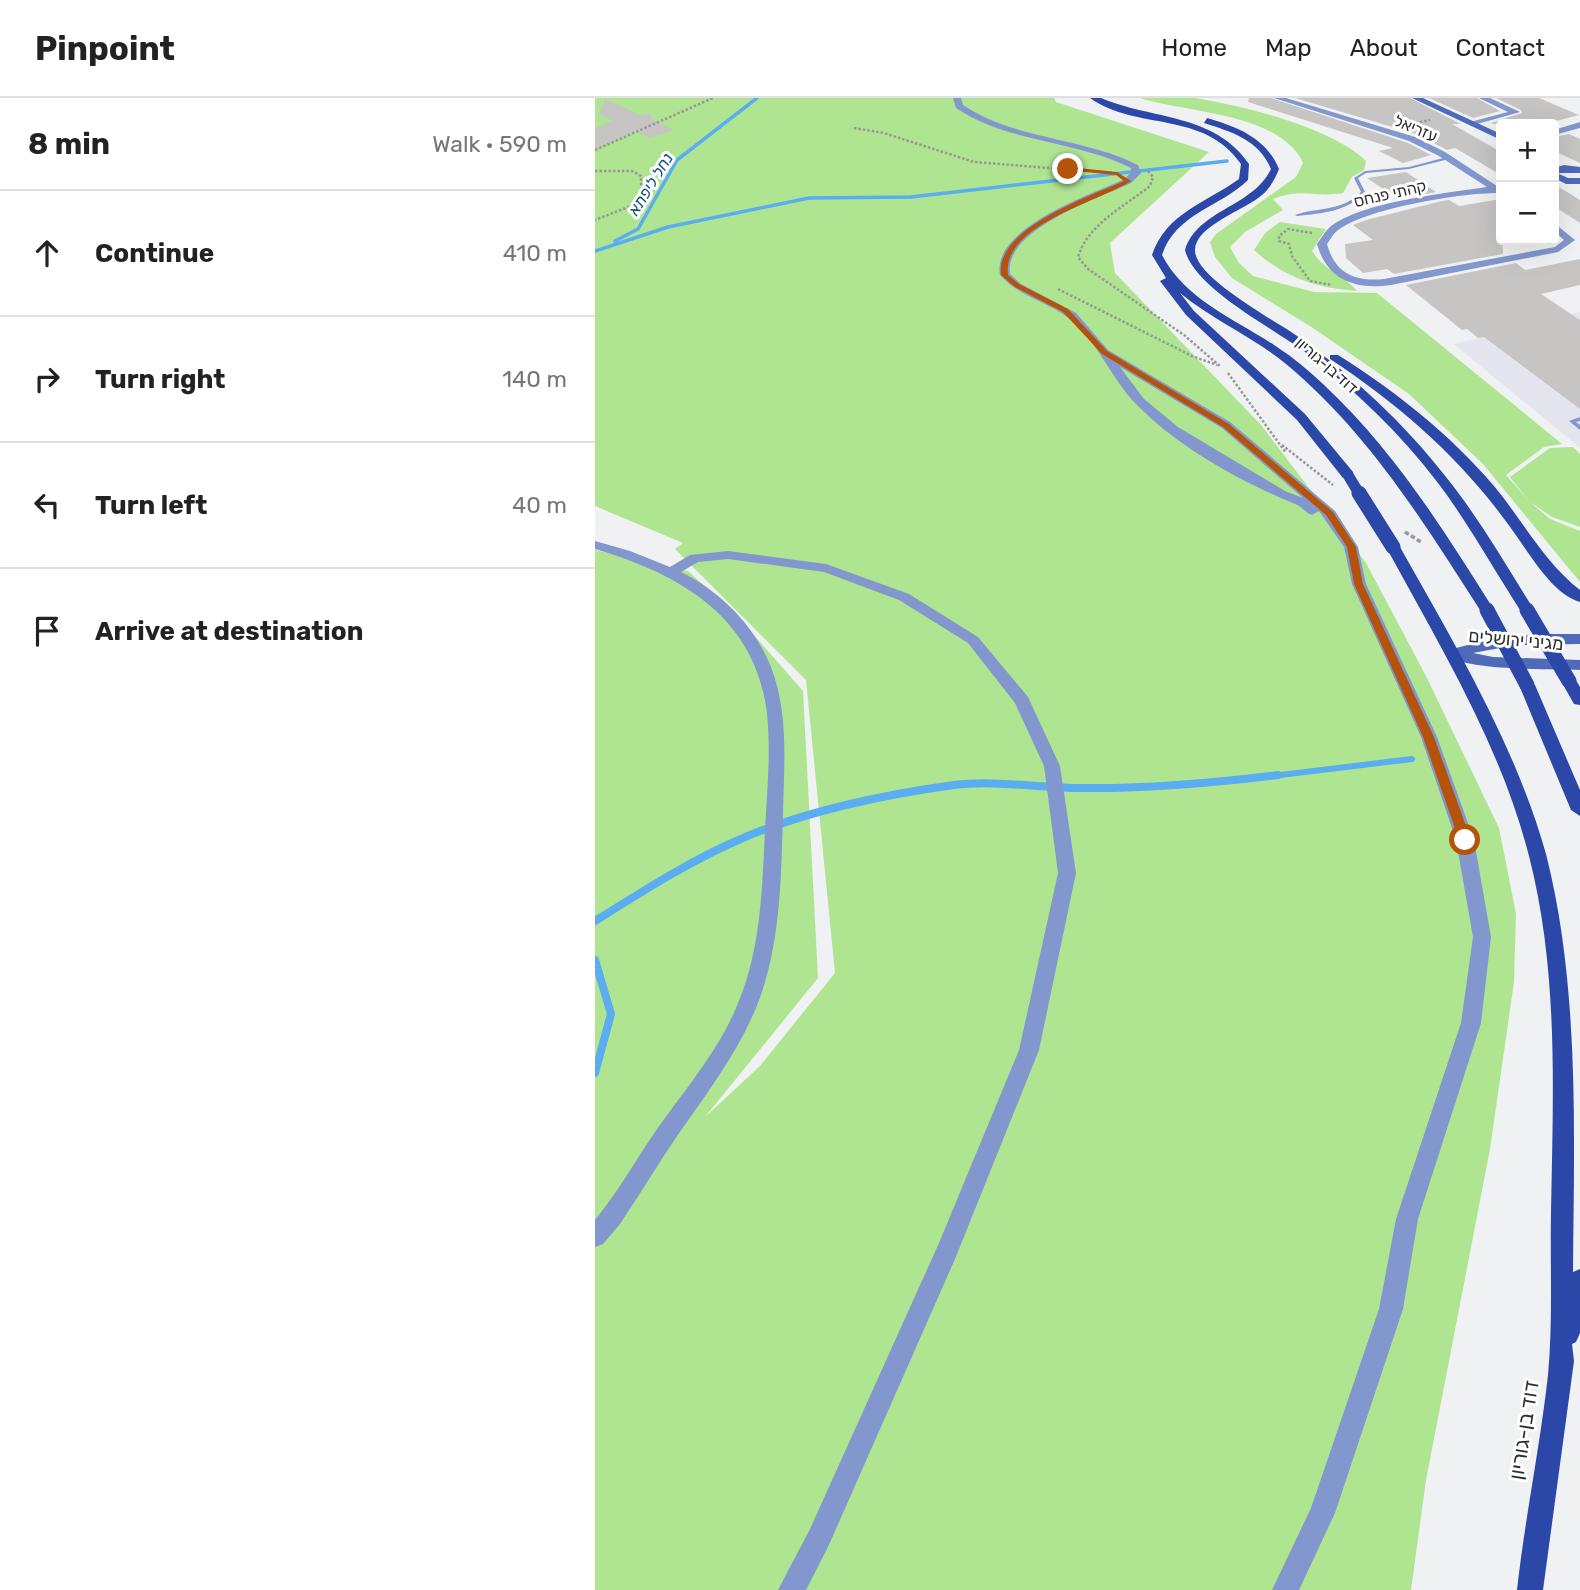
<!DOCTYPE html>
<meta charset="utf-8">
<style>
body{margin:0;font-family:Rubik,"Noto Sans Hebrew",sans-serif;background:#f2f2f2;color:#222}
.controls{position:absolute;right:21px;top:21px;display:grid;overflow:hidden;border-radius:7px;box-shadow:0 7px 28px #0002}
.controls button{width:63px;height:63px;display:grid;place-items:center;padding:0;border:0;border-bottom:2px solid #e0e0e0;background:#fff;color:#222;font:35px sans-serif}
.stop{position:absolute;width:21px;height:21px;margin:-16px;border:5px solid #b45309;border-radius:50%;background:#fff}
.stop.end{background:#b45309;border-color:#fff;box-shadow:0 2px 7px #0008}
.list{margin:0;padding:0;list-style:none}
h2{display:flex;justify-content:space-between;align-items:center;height:91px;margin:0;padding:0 28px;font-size:30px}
h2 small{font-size:23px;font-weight:400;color:#767676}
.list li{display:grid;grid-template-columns:46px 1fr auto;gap:21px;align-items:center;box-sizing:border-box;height:126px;padding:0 28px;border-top:2px solid #e0e0e0}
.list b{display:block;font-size:26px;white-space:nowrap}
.list em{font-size:23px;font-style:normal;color:#767676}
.icon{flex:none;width:38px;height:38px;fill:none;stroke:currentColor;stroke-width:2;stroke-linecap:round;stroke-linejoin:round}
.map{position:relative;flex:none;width:985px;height:1492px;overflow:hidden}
header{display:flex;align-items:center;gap:42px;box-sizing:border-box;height:98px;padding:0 35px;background:#fff;border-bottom:2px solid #e0e0e0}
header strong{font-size:33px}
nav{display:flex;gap:38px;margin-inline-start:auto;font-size:24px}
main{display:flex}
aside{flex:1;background:#fff}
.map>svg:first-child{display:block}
</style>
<header>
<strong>Pinpoint</strong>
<nav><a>Home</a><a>Map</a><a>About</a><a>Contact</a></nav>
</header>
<main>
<aside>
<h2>8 min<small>Walk · 590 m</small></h2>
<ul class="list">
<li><svg class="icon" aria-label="ahead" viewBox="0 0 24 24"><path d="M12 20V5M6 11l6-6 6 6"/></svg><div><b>Continue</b></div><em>410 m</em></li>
<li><svg class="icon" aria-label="right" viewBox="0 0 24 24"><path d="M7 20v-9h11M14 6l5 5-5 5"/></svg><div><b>Turn right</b></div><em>140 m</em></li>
<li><svg class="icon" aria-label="left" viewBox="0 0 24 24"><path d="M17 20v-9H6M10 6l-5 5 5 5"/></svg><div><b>Turn left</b></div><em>40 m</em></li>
<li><svg class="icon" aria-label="arrive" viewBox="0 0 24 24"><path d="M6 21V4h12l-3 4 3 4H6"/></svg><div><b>Arrive at destination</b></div></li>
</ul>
</aside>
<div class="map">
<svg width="985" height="1492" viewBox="0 0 985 1492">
<rect width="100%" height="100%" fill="#f0f1f2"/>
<path fill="#e4e5ee" d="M985,214V350L859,246Z"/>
<path fill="#afe591" d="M0,0H459L461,4L614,54L515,145L520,175L666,327L771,465L831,578L904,730L921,816L919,884L895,1051L831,1382L816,1492H0V452L93,473L143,519L208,593L223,880L110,1019L165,968L240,875L211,582L80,451L88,445L0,408Z
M545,0C563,0 582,0 600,0C648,8 736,29 771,63L769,72L757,79L748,95C720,100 708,89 678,101L688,112L650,134L635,149L644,165L658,178L719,194L782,195L967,346L949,349L911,377L933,402L915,379L955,350L978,349L985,356V429L957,419L935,404L955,421L985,433V484L888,366L814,296L718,230L637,180L620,159L615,144L621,136L701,79L708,65C685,15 593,15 545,0Z
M685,124L731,131L717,153C731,174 748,176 762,193C721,190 690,180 659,152L670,135Z"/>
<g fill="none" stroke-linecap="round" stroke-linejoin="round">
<path stroke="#59adf0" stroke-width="3.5" d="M20,143L43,131L82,62L162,0
M0,153L73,129L214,100L316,99L632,63"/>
<path stroke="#59adf0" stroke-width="6" d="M668,679L817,661"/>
<path stroke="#59adf0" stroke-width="8" d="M0,823C48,793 96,762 148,740C211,713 292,696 359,687C400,682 446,690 487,690C552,691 618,685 683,677
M0,862L16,916L0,975"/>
</g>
<path fill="#c7c5c4" d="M654,0H676L813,45L836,57L808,65L784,53L798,50L653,4Z
M700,0H815L866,26H857L906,54V77L860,50L852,52L821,36Z
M834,0H882L905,13L878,20Z
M901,0H944L984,17L950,26H899L896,25L927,15L926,12Z
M10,1L46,17L55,15L58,22L79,32L55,40L40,33L0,51V30L18,23L4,16Z
M974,36L985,41V65L959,53V39Z
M811,74L841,94L803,101L772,80Z
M959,86L985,102V125L959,108Z
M906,101L908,156L799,176L792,171L768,175L751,160L750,146L778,142L758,127L771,122L847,103L854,102L864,108Z
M985,161V187L946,196L985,222V311L889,239L883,240L872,231L867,232L811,187L921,165L930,172Z"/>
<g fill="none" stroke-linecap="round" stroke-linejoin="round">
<path stroke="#969798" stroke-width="2.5" stroke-dasharray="2.5 2" stroke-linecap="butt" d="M816,26L835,22
M259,30L289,35L379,64L517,75
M0,52L118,0
M0,73H37L46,78V104L0,122
M553,73L558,79L555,88C530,108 493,126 483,159L493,171L589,237L626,269
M717,135L693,131L684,138V143L694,146L697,158L715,183L737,187
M463,191L597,258L622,267
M633,275L691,355
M687,347L738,387"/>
<path stroke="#969798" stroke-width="3.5" stroke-dasharray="4.5 2.5" stroke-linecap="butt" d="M810,434L826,444"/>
<path fill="#8297ce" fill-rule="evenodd" d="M852,59L854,61L814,71L771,75L763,80L770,94C753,114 727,115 702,118L700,117C722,109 747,114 766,94L759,80L770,73L814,69Z
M985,319V323L981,324L985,327V332L974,323Z"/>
<path fill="#8297ce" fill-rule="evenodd" d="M358,0H366L368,7C420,42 488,39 543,67L546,75L536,85C505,100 408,131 415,176L426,186L481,215L513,252L635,324L740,413L763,449L771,486L842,639L879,742L896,839L886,925L823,1121L808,1211L740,1415L704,1492H677L716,1410L784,1211L801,1121L866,925L878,839L861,742L826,639L757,486L749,449L724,413L717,417C710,415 707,408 700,406C645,383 584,350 542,307C516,281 502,241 472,219C451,203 423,198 405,177C396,130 497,96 530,81L536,74V70C480,42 413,45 361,10ZM525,269L627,330L708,400L690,393L583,329L549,301Z
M679,0H691L820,39L850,54L902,88L906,87V95C871,94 770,110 742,133C738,136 735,142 732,146C740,175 759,184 789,181L960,149L969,142L959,133V125L980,142L963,154L796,187C760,192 732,182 722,146C726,141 730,133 735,129C766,104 852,95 892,89L844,58L814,43Z
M884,0H895L925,14L875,28V24L913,14Z
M985,24V30L959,37V32Z
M0,443L35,453L75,469L95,457L133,453L231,466L314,496L383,539L433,599L465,668L481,775L444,952L360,1161L233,1449L211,1492H183L215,1431L344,1145L424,952L463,775L449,668L420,605L373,545L304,502L229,474L133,461L103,464L86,474C125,493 160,528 176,569C194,616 189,667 188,716C186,781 186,849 161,910C141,958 109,999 80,1041C61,1069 44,1098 25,1126L8,1146L0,1149V1122C23,1094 40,1063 60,1034C88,994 122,955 141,910C166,854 167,792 170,733C172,694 176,655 172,616C161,519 85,476 0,451Z"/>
<path fill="#4e6ab9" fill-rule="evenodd" d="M817,0H828L906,36V42Z
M969,67L985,69V75H962L973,80H985V86H971L959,80V70Z
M953,536H985V546L921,547L878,555L898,559L985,562V572C960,571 865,573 850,556L853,552L905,539Z"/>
<path fill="#2b47a8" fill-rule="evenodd" d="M495,0H506C558,22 619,15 654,66L653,82C624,110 581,115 567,157C591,203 641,221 682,249C699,260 714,273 728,286C798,351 849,432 899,512L897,515H887C829,425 774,335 691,266C658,239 618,222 585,195L599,213L710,316L758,374V380H748L702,322L591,217L565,183L571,180L557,157C571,115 611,105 644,81L646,66C609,12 541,33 495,0Z
M612,20C643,29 671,40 684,71C680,81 675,90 667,97C650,112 599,128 600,153C601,181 683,224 705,240C760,280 809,325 851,379C884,420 911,467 939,512L937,515H927C899,472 874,426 843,385C805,335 760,292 710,254C678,230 599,190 590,152C603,111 657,110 676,71C664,42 637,34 609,25Z
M735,257H743C800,293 855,336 899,388C928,423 949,464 985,492V504C960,497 939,463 925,443C874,368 811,311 735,261Z
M798,445L805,449C860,547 920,646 951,756C985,890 979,1035 978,1174L985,1171V1235L981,1244L977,1246L979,1263L948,1492H922C930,1420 945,1349 953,1277C958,1224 955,1168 956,1115C958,996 964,875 934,758C906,648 845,548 791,449Z
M974,578L979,579L985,589V607L979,606L966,583Z
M932,582L940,587L985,692V718L976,712L924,587Z"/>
<path stroke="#2b47a8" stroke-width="11" d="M753,377L765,397"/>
<path stroke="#2b47a8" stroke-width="15" d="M764,395L798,449
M892,512L932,587
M932,512L974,583"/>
</g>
<path fill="#b45309" d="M473,69L522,74L536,83C504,104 406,127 413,177L424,186L473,211L512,253L634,326L738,414L761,449L768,486L839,639L876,742L874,745L870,746L864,742L828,639L759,486L752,449L731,417L628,329L507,256L468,214L420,189L406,177C400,130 494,99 529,83L521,77L471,72Z"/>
<g text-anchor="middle" stroke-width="6" stroke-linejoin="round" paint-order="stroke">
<g font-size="16" fill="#2f2f30" stroke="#fff">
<text transform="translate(821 30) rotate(23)" y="6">עזריאל</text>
<text transform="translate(795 95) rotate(-13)" y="6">קהתי פנחס</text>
<text transform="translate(732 267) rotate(41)" y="6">דוד בן-גוריון</text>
</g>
<g font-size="16" font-style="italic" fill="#104f7a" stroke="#fff">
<text transform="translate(55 86) rotate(-58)" y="6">נחל ליפתא</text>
</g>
<g font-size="18" fill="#2f2f30" stroke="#fff">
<text transform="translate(921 542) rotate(5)" y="6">מגיני ירושלים</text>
</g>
<g font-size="21" fill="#2f2f30" stroke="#fff">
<text transform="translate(929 1332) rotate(-81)" y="7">דוד בן-גוריון</text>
</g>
</g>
</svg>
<div class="controls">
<button>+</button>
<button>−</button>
</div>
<div class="stop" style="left:870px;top:742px"></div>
<div class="stop end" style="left:473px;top:71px"></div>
</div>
</main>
